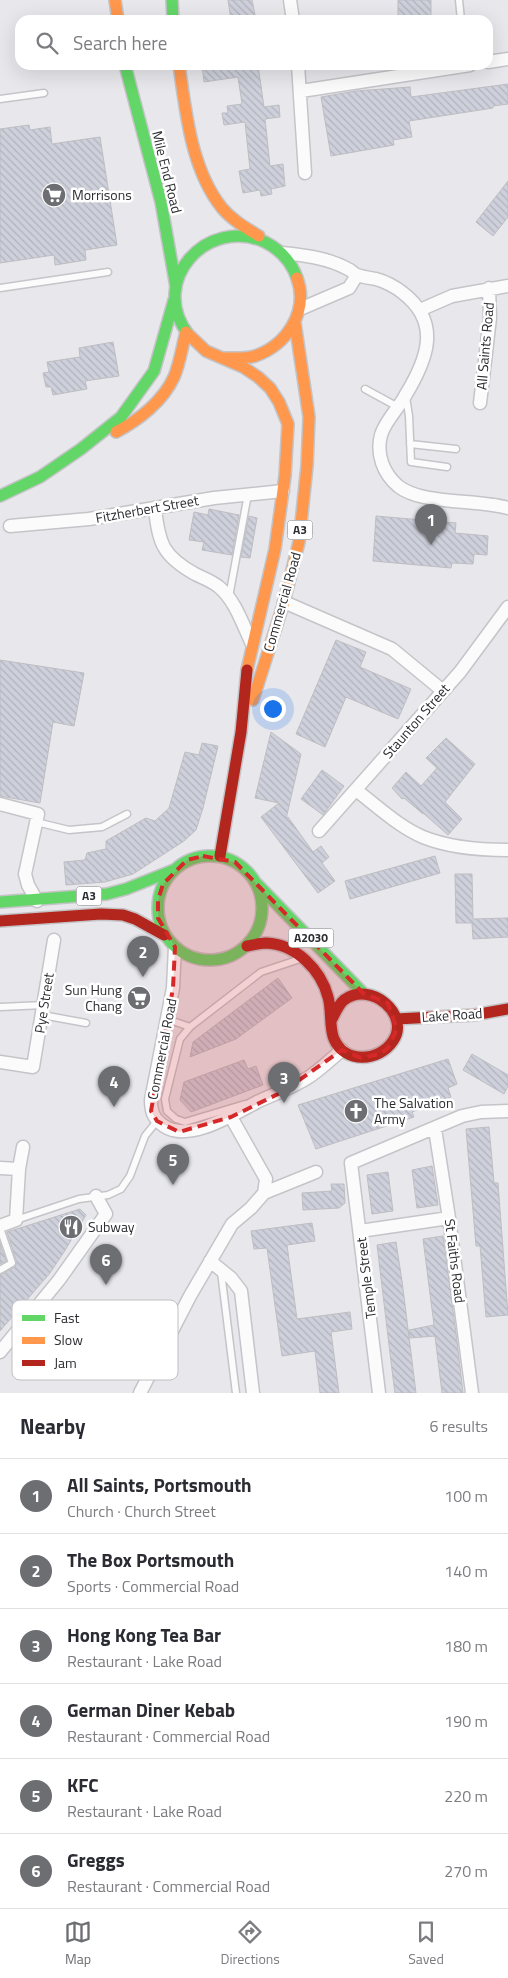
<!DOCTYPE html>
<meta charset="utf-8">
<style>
body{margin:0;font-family:"Titillium Web",sans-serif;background:#f2f2f3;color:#2b2b33}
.you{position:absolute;left:272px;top:708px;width:18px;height:18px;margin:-12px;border:4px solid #fff;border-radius:50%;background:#1a73e8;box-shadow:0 0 0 8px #1a73e833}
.badge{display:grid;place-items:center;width:32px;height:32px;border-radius:50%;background:#6d6e72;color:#fff;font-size:16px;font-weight:700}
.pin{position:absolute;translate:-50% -41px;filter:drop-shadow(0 1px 2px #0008)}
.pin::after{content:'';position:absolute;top:26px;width:18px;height:15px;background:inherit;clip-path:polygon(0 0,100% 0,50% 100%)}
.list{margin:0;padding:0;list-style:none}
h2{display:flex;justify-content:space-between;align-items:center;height:65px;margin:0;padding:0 20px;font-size:21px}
h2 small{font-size:16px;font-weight:400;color:#7c7c81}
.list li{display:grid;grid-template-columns:32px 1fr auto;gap:15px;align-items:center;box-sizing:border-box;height:75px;padding:0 20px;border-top:1px solid #e1e1e2}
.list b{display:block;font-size:19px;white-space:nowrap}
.list p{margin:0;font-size:16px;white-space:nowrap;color:#7c7c81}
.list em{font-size:16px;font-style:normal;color:#7c7c81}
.icon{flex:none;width:28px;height:28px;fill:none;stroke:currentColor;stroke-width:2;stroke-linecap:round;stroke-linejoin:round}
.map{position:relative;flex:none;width:508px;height:1393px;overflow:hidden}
.search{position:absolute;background:#fff;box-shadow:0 5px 20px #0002;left:15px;right:15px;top:15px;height:55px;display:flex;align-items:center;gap:12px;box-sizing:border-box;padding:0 18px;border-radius:15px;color:#7c7c81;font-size:19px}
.sheet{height:515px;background:#fff}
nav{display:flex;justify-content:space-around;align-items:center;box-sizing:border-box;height:70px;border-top:1px solid #e1e1e2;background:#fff;font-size:14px;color:#7c7c81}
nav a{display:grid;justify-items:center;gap:2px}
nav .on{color:#6d6e72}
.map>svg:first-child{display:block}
</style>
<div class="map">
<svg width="508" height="1393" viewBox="0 0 508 1393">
<defs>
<pattern id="building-back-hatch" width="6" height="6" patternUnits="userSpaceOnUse" patternTransform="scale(1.25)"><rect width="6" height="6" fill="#ced0db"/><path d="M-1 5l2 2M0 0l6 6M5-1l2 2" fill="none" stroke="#b1b3bc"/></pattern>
</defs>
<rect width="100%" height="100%" fill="#e7e7ec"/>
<path fill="url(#building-back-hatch)" stroke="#bebec2" d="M228,0H252L256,20H231Z
M398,0H431V20H398Z
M202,65H258L264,107L279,105L280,117L265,119L270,166L283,164L285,186L271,189L272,194L261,196L260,190L243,193L239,171L250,169L245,122L224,125L222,113H228L227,106L242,104L238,77L204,82Z
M508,84V104L493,106V108L409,121L412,137L393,140L394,145L331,156L321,97L356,91L410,87L411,97Z
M29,125L30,130L50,127L52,144L100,137L117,245L85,250L86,260L55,265L54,255L0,263V129Z
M508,181V217L493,236L476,222Z
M113,342L119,376L85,381L87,389L81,390L53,395L51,387H46L43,373L49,372L47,362L80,357L79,348Z
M209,509L239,515L232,555L202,550L204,542L189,540L194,512L208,515Z
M249,516L257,518L250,558L241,557Z
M376,516L456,523L455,533L488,536L487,555L474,554L473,564L452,563L451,568L373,561Z
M336,640L366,652L360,667L411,689L398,719L346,697L325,747L296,734Z
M0,660L84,673L74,726L53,722L40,803L0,796Z
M271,732L301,754L286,819L288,817L313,852L321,846L329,857L322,863L335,881L318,893L261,817L279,803L255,798Z
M446,738L475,764L445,802L462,819L448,835L422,812L423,814L404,798L402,799L392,788L406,772L421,786L437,768L426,758Z
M202,743L218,746L203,808L196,830L184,841L133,874L105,882L66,885L64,862L85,860L87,853L106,849V841L146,818L155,821L169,808L185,752L199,755Z
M322,770L344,786L323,815L301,799Z
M435,856L440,873L350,899L345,881Z
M455,874H472L473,919L508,918V937L473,939L472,923H456Z
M278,978L292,998L236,1039L190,1057L193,1042Z
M472,1054L508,1075V1086L504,1094L463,1070Z
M448,1059L457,1084L448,1088L451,1097L412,1112L414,1117L316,1149L298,1105Z
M244,1060L248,1069L256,1066L263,1085L191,1112L180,1100L184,1082Z
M489,1127L494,1183H498L508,1315L486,1317L480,1246H476L466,1129Z
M432,1166L438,1205L417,1208L412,1170Z
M388,1172L393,1211L372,1214L367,1175Z
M331,1184H344L345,1203L339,1208L303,1210L302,1193L332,1191Z
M80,1209L86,1215L64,1252L50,1273L0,1331V1275L15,1267L17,1263L7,1232Z
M312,1223L315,1241L287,1245L297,1319L350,1312L352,1329L331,1332L339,1393H320L315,1351L282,1356L267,1248L254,1249L251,1231Z
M443,1236L456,1333L463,1393H442L435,1336L410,1338L409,1330L434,1325L423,1239Z
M396,1242L402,1281L416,1393H395L393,1378L377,1245Z
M0,1243L6,1261L0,1264Z"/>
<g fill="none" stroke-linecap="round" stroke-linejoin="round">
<g stroke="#c5c5c9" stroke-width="9">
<path id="lane" d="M459,0L461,20
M0,99L44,93
M0,288L108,272
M365,389L398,407
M406,397L409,416L411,462L447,467
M410,444L456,449
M229,597L248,494
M36,822L69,830L102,827L127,814
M0,1007L44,1005
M42,1015L86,1023
M167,1019L190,1027
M245,1104L185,1122L176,1119L167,1111L165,1099L180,1039L190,1027L261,972L297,960
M16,1220L79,1199L108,1195L121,1189L130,1176L145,1136L157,1121
M0,1228L12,1263L0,1270
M221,1272L236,1393"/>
</g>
<g stroke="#c5c5c9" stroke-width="15">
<path id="street" d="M290,0L293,20
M488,62L508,59
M298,65L305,173
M301,91L470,65
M282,253C304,255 328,258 348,269C351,270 354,274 357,275C363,277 370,278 376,279C384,281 396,287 403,293C442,323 427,360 405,396C398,409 385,421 381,435C376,454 383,473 398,486C421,505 477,499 508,508
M300,309L349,288L357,275
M420,310L452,296L508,286
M480,403L490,318L489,288
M155,509C159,544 163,556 195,574C203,578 212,581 219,587C235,600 243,625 252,644
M10,526L89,519L214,498L283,491
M284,602L392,649L443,691
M356,790C377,806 399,827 423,837C450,848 480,850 508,850
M0,804L38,814L25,874L28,885L37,901
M319,831L460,672L508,607
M175,947L173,988L151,1100C151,1113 154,1119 164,1126C189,1143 234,1114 257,1102C274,1094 292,1088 309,1077C321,1069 331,1059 342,1050
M0,1062L33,1067L54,940
M231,1117L266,1179L264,1193
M435,1129L449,1218L472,1393
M0,1168L19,1169
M0,1226L16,1220L19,1169L23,1147
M360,1231L449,1218
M210,1261L231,1278L241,1291L253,1393
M0,1352L59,1280L106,1214L96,1196
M140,1393L190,1296L232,1224L251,1208L264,1193L316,1172
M379,1393L351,1163L462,1116L481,1112L508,1111"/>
</g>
<g stroke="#c4c4c7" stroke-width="14">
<path id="fast" d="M172,0L173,20
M125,65L161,202L176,287
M188,334C148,281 207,216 265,242C281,250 291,261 297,278
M0,496L40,477L81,449L121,417L154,371L174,300
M158 908a52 52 0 1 1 104 0a52 52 0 1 1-104 0Z
M257,884L363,993
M0,902L107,894L126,889L174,870"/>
</g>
<g stroke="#c4c4c7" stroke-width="14">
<path id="slow" d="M115,0L118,20
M179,65C186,113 191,169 222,208C232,220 246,228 259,236
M188,334L206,351L243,367L258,377L270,388L279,402L288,424L285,476L275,549L247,670
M224,358C234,358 246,359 255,356C287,345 309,311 297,278
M116,432C139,420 163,401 174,377C180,363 182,347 186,332
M253,700L284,602L299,542L307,466L309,417L295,323"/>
</g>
<g stroke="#c4c4c7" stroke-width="14">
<path id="jam" d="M220,856L241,732L247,670
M0,921L101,914L123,915L135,919L164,935
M247,946C253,945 260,943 266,943C296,944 321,970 328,997C332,1010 329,1028 334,1039C345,1064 379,1062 393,1041C411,1015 371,980 344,1000C339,1004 335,1013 332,1019
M396,1019L474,1015L508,1009"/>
</g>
<use href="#lane" stroke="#fbfbfc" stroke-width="6"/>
<use href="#street" stroke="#fbfbfc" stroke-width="12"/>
<use href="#fast" stroke="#63d668" stroke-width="11"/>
<use href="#slow" stroke="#ff974d" stroke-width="11"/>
<use href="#jam" stroke="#b3261e" stroke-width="11"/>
</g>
<path fill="#d62828" fill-opacity="0.2" stroke="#d62828" stroke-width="4" stroke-dasharray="10 6" stroke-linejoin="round" d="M203,856L235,862L363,993L388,1003L397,1029L388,1048L380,1054L361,1058L342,1050L282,1092L231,1117L179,1132L157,1121L151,1111L173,988L175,947L158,918V900L163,884L187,860Z"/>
<defs>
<g id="supermarket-disc" transform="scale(1.25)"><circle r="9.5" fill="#6d6e72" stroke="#fff"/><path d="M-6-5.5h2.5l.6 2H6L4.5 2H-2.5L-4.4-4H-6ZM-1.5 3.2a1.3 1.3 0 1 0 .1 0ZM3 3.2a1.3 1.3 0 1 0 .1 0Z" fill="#fff"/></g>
<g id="church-disc" transform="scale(1.25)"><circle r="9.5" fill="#6d6e72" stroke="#fff"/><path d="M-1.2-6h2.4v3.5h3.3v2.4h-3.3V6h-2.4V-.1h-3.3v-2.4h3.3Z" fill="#fff"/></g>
<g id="restaurant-disc" transform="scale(1.25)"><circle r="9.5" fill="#6d6e72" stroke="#fff"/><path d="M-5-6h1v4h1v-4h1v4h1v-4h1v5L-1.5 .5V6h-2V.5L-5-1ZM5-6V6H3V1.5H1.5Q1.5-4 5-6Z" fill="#fff"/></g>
</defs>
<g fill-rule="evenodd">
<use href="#supermarket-disc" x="54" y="195"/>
<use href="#supermarket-disc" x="139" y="998"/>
<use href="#church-disc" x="356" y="1111"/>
<use href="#restaurant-disc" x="71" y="1227"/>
</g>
<g text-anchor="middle" stroke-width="5" stroke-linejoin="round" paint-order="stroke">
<g fill="#fff" stroke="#6b6c6f" stroke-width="1">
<rect x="287.5" y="520.5" width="25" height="19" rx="4"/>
<rect x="76.5" y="886.5" width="25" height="19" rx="4"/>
<rect x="288.5" y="928.5" width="45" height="19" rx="4"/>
</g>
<g font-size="12" font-weight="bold" fill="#2c2d31">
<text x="300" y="534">A3</text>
<text x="89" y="900">A3</text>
<text x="311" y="942">A2030</text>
</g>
<g font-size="14" fill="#2c2d31" stroke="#fff">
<text transform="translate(167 172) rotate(76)" y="5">Mile End Road</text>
<text transform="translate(485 346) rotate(-85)" y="5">All Saints Road</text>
<text transform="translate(147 509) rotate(-10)" y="5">Fitzherbert Street</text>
<text transform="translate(282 602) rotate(-74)" y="5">Commercial Road</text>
<text transform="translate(416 721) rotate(-49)" y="5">Staunton Street</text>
<text transform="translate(44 1003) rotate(-81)" y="5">Pye Street</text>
<text transform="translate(452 1015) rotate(-4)" y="5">Lake Road</text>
<text transform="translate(162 1049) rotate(-79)" y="5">Commercial Road</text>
<text transform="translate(455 1261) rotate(83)" y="5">St Faiths Road</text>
<text transform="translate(366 1278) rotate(-97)" y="5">Temple Street</text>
</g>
<g font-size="14" fill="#2c2d31" stroke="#fff" text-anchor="start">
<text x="72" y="200">Morrisons</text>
<text x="122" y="995" text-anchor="end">Sun Hung<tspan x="122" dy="16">Chang</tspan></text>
<text x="374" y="1108">The Salvation<tspan x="374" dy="16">Army</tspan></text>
<text x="88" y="1232">Subway</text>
</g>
</g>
<rect x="12" y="1300" width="166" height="80" rx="8" fill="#fff" stroke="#c0c0c1" stroke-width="1"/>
<rect x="22" y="1315" width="23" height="6" fill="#63d668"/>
<rect x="22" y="1337" width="23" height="7" fill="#ff974d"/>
<rect x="22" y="1360" width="23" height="6" fill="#b3261e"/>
<g font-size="14" fill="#2c2d31">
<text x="54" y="1323">Fast</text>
<text x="54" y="1345">Slow</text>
<text x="54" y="1368">Jam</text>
</g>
</svg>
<div class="you"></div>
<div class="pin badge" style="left:431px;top:545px">1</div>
<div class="pin badge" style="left:143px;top:977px">2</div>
<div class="pin badge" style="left:284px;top:1103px">3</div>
<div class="pin badge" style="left:114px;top:1107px">4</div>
<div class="pin badge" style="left:173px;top:1185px">5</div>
<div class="pin badge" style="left:106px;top:1285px">6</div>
<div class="search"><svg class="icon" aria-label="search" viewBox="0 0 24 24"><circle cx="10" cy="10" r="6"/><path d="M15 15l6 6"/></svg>Search here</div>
</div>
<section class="sheet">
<h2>Nearby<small>6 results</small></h2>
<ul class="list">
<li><span class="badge">1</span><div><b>All Saints, Portsmouth</b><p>Church · Church Street</p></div><em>100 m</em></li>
<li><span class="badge">2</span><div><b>The Box Portsmouth</b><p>Sports · Commercial Road</p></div><em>140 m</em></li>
<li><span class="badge">3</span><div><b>Hong Kong Tea Bar</b><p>Restaurant · Lake Road</p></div><em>180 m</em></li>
<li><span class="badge">4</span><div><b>German Diner Kebab</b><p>Restaurant · Commercial Road</p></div><em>190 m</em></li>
<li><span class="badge">5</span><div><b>KFC</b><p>Restaurant · Lake Road</p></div><em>220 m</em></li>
<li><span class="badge">6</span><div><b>Greggs</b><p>Restaurant · Commercial Road</p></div><em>270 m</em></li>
</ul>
</section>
<nav>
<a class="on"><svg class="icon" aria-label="map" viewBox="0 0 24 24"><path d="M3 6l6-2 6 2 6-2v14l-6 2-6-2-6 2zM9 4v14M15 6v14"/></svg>Map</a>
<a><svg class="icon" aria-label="directions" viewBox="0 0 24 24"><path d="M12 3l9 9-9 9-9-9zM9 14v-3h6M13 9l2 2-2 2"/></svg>Directions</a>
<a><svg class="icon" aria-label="saved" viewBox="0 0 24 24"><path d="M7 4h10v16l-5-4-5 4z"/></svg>Saved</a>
</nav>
